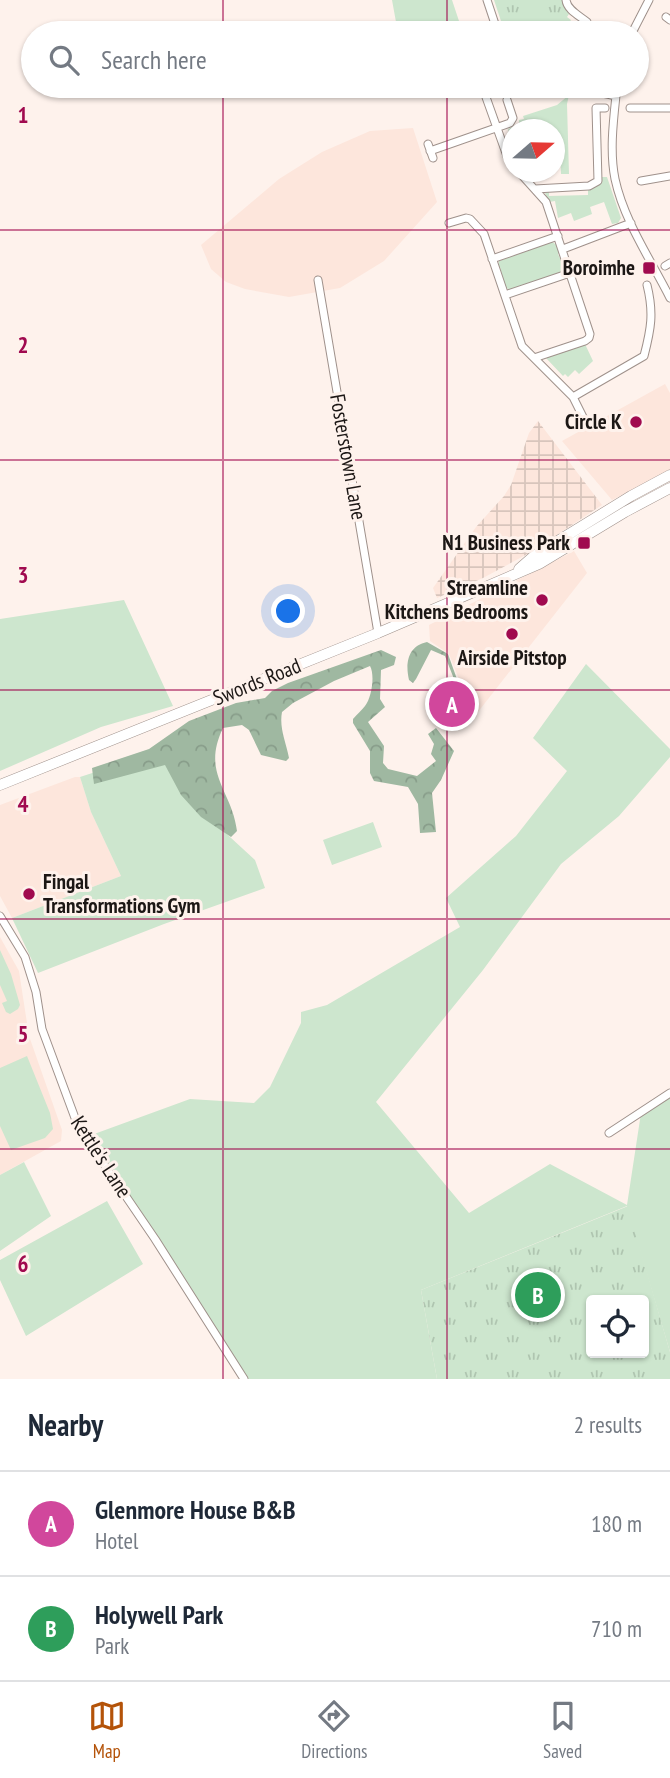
<!DOCTYPE html>
<style>
body{margin:0;font-family:"PT Sans Narrow",sans-serif;background:#f6f6f7;color:#1f2937}
.controls{position:absolute;right:21px;bottom:21px;display:grid;overflow:hidden;border-radius:7px;box-shadow:0 2px 5px #0004}
.controls button{width:63px;height:63px;display:grid;place-items:center;padding:0;border:0;border-bottom:2px solid #e0e1e3;background:#fff;color:#1f2937;font:35px sans-serif}
.compass{position:absolute;left:502px;top:119px;width:63px;height:63px;border-radius:50%;background:#fff;box-shadow:0 2px 5px #0004;rotate:70deg}
.you{position:absolute;left:289px;top:612px;width:24px;height:24px;margin:-18px;border:5px solid #fff;border-radius:50%;background:#1a73e8;box-shadow:0 0 0 10px #1a73e833}
.badge{display:grid;place-items:center;width:46px;height:46px;border-radius:50%;background:#b45309;color:#fff;font-size:23px;font-weight:700}
.pin{position:absolute;translate:-50% -50%;border:4px solid #fff;box-shadow:0 2px 7px #0006}
.list{margin:0;padding:0;list-style:none}
h2{display:flex;justify-content:space-between;align-items:center;height:91px;margin:0;padding:0 28px;font-size:30px}
h2 small{font-size:23px;font-weight:400;color:#747a83}
.list li{display:grid;grid-template-columns:46px 1fr auto;gap:21px;align-items:center;box-sizing:border-box;height:105px;padding:0 28px;border-top:2px solid #e0e1e3}
.list b{display:block;font-size:26px;white-space:nowrap}
.list p{margin:0;font-size:23px;white-space:nowrap;color:#747a83}
.list em{font-size:23px;font-style:normal;color:#747a83}
.icon{flex:none;width:38px;height:38px;fill:none;stroke:currentColor;stroke-width:2;stroke-linecap:round;stroke-linejoin:round}
.map{position:relative;flex:none;width:670px;height:1379px;overflow:hidden}
.search{position:absolute;background:#fff;box-shadow:0 2px 5px #0004;left:21px;right:21px;top:21px;height:77px;display:flex;align-items:center;gap:18px;box-sizing:border-box;padding:0 24px;border-radius:38px;color:#747a83;font-size:26px}
.sheet{height:301px;background:#fff}
nav{display:flex;justify-content:space-around;align-items:center;box-sizing:border-box;height:98px;border-top:2px solid #e0e1e3;background:#fff;font-size:19px;color:#747a83}
nav a{display:grid;justify-items:center;gap:4px}
nav .on{color:#b45309}
.map>svg:first-child{display:block}
</style>
<div class="map">
<svg width="670" height="1379" viewBox="0 0 670 1379">
<defs>
<pattern id="industrial-grid" width="8" height="8" patternUnits="userSpaceOnUse" patternTransform="scale(1.75)"><rect width="8" height="8" fill="#fde6dc"/><path d="M0 4h8M4 0v8" fill="none" stroke="#d8c5bc"/></pattern>
<pattern id="forest-crowns" width="20" height="18" patternUnits="userSpaceOnUse" patternTransform="scale(1.75)"><rect width="20" height="18" fill="#9fb8a1"/><path d="M2 6a3 3 0 1 1 6 0M12 15a3 3 0 1 1 6 0" fill="none" stroke="#889d8a"/></pattern>
<pattern id="park-tufts" width="24" height="20" patternUnits="userSpaceOnUse" patternTransform="scale(1.75)"><rect width="24" height="20" fill="#cde6ce"/><path d="M3 7l-1-3M5 7V3M7 7l1-3M15 17l-1-3M17 17v-4M19 17l1-3" fill="none" stroke="#afc5b0"/></pattern>
</defs>
<rect width="100%" height="100%" fill="#fef2ec"/>
<path fill="#fde6dc" d="M413,128L437,202L384,261L340,288L289,297L245,289L226,282L211,269L201,245L279,179L322,152L370,131Z
M665,384L670,393V470L612,500L562,441Z
M574,551L587,573L474,717L449,654L430,641L429,625Z
M75,777H80L91,812L121,876L12,918L0,896V805Z
M0,937L19,971L29,1036L62,1130L61,1141L0,1175Z"/>
<path fill="url(#industrial-grid)" d="M538,421L602,505L531,552L483,578L437,598L433,588L476,527L504,496L511,485L529,433Z"/>
<path fill="#cde6ce" d="M392,0H452L462,30L453,33H398Z
M569,95L567,104L569,174H561L560,152H555L554,130L539,128L512,130L509,133L508,129L519,124V120L524,119L523,116L557,105Z
M602,177H607L621,218L618,223L612,224L604,202L590,207L592,214L574,221L571,213L558,218L555,201L549,202L545,193L549,192V196L588,195V190L599,185Z
M552,242L557,245L560,253L558,254L564,267L562,272L510,290L505,287L500,267H498L499,261Z
M585,344L593,361L579,374L575,370L568,377L565,374L563,376L546,358Z
M124,600L173,706L101,727L0,771V619Z
M586,664L670,749V757L619,816L561,864L483,970L376,1102L469,1213L550,1164L627,1205L641,1113L670,1093V1352L627,1206L421,1290L437,1379H248L168,1256L86,1137L190,1099L254,1103L270,1087L301,1023V1012L327,1005L460,927L446,898L516,836L567,771L533,738Z
M166,749L205,814L255,860L265,888L164,924L38,973L12,918L121,876L91,812L80,777Z
M373,822L382,847L332,865L323,840Z
M0,950L11,974L20,1005L18,1009L10,1014L6,1012L2,1003L7,1001L0,985Z
M27,1056L50,1113L53,1129L45,1138L11,1150L0,1126V1068Z
M24,1162L51,1216L0,1251V1175Z
M107,1201L143,1264L26,1336L0,1280V1260Z"/>
<path fill="url(#forest-crowns)" d="M427,642L448,654L458,682L454,679L445,656L431,650L416,679L413,683L409,680C405,663 408,646 427,642Z
M381,650L396,657L394,665L381,670L380,699L385,707L368,722L384,746L383,763L388,769L417,776L436,761L431,754L434,744L428,734L436,728L454,751L441,780L432,793L436,832L420,833L418,804L408,787L374,781L370,773V751L353,723V719C357,714 362,710 365,706C372,697 375,675 370,666L334,681L293,703L282,712C279,728 286,742 289,758L286,761L261,755L249,730L242,725L223,728C201,774 232,790 237,831L231,837L201,817L181,795L165,765L94,784L92,768L149,749L189,721L236,703L265,698L272,691L288,683Z"/>
<path fill="url(#park-tufts)" fill-rule="evenodd" d="M494,0H562L569,14L567,17L571,20L568,25L575,30L580,28L584,30L582,33H573L557,22L554,25L549,23L543,33H505Z
M628,1206L670,1352V1379H437L421,1290ZM644,1300V1353H591V1300Z"/>
<g fill="none" stroke-linecap="round" stroke-linejoin="round">
<g stroke="#9f918b" stroke-width="9">
<path id="minor" d="M487,0L498,33
M566,0C567,10 580,16 587,22
M666,17L670,20
M552,33H558
M632,33L649,0
M417,86V87
M482,86L507,156L512,164
M571,86L616,96
M617,86C614,116 609,149 615,179C624,221 651,260 670,298
M630,108H670
M428,144L433,158
M430,151L510,123L513,118L507,100
M519,172L546,202L590,334L589,338L585,341L534,358
M641,181L670,176
M535,189L589,186L598,181L596,108H605
M449,223L466,218L470,219L484,234L522,346L573,397L585,421
M563,249L631,223
M492,259L558,236
M665,266L670,263
M318,280L378,633
M505,295L570,273
M573,397L644,356C651,329 654,313 647,285
M0,916L25,957L36,992L42,1029L78,1126L155,1239L244,1379
M609,1133L670,1093"/>
</g>
<g stroke="#9f918b" stroke-width="11">
<path id="major" d="M519,569L535,555L631,496L670,475
M0,785L378,633L539,564L625,512L670,488"/>
</g>
<use href="#minor" stroke="#fff" stroke-width="7"/>
<use href="#major" stroke="#fff" stroke-width="10"/>
</g>
<path fill="none" stroke="#a00a4f" stroke-width="2" stroke-opacity="0.55" d="M223,0V33M447,0V33M223,86V1379M447,86V1379M0,230H670M0,460H670M0,690H670M0,919H670M0,1149H670"/>
<g fill="#a00a4f" stroke="#fef2ec" stroke-width="2.5">
<rect x="642" y="261" width="14" height="14" rx="3.5"/>
<circle cx="636" cy="422" r="7"/>
<rect x="577" y="536" width="14" height="14" rx="3.5"/>
<circle cx="542" cy="600" r="7"/>
<circle cx="512" cy="634" r="7"/>
<circle cx="29" cy="894" r="7"/>
</g>
<g text-anchor="middle" stroke-width="6" stroke-linejoin="round" paint-order="stroke">
<g font-size="21" font-weight="bold" fill="#1c1715" stroke="#fef2ec" text-anchor="end">
<text x="635" y="275">Boroimhe</text>
<text x="622" y="429">Circle K</text>
<text x="570" y="550">N1 Business Park</text>
<text x="528" y="595">Streamline<tspan x="528" dy="24">Kitchens Bedrooms</tspan></text>
<text x="512" y="665" text-anchor="middle">Airside Pitstop</text>
<text x="43" y="889" text-anchor="start">Fingal<tspan x="43" dy="24">Transformations Gym</tspan></text>
</g>
<g font-size="21" fill="#1c1715" stroke="#fef2ec">
<text transform="translate(348 457) rotate(80)" y="7">Fosterstown Lane</text>
<text transform="translate(257 682) rotate(-22)" y="7">Swords Road</text>
<text transform="translate(101 1157) rotate(57)" y="7">Kettle's Lane</text>
</g>
</g>
<g font-size="23" text-anchor="middle" font-weight="bold" fill="#a00a4f" stroke="#fef2ec" stroke-width="6" stroke-linejoin="round" paint-order="stroke">
<text x="23" y="123">1</text>
<text x="23" y="353">2</text>
<text x="23" y="583">3</text>
<text x="23" y="812">4</text>
<text x="23" y="1042">5</text>
<text x="23" y="1272">6</text>
</g>
</svg>
<div class="controls">
<button><svg class="icon" aria-label="locate" viewBox="0 0 24 24"><circle cx="12" cy="12" r="6"/><path d="M12 2v4M12 18v4M2 12h4M18 12h4"/></svg></button>
</div>
<svg class="compass" viewBox="-18 -18 36 36"><path d="M0-13l5 13h-10z" fill="#e53935"/><path d="M0 13l5-13h-10z" fill="#747a83"/></svg>
<div class="you"></div>
<div class="pin badge" style="left:452px;top:704px;background:#d1479c">A</div>
<div class="pin badge" style="left:538px;top:1295px;background:#2e9e5b">B</div>
<div class="search"><svg class="icon" aria-label="search" viewBox="0 0 24 24"><circle cx="10" cy="10" r="6"/><path d="M15 15l6 6"/></svg>Search here</div>
</div>
<section class="sheet">
<h2>Nearby<small>2 results</small></h2>
<ul class="list">
<li><span class="badge" style="background:#d1479c">A</span><div><b>Glenmore House B&amp;B</b><p>Hotel</p></div><em>180 m</em></li>
<li><span class="badge" style="background:#2e9e5b">B</span><div><b>Holywell Park</b><p>Park</p></div><em>710 m</em></li>
</ul>
</section>
<nav>
<a class="on"><svg class="icon" aria-label="map" viewBox="0 0 24 24"><path d="M3 6l6-2 6 2 6-2v14l-6 2-6-2-6 2zM9 4v14M15 6v14"/></svg>Map</a>
<a><svg class="icon" aria-label="directions" viewBox="0 0 24 24"><path d="M12 3l9 9-9 9-9-9zM9 14v-3h6M13 9l2 2-2 2"/></svg>Directions</a>
<a><svg class="icon" aria-label="saved" viewBox="0 0 24 24"><path d="M7 4h10v16l-5-4-5 4z"/></svg>Saved</a>
</nav>
